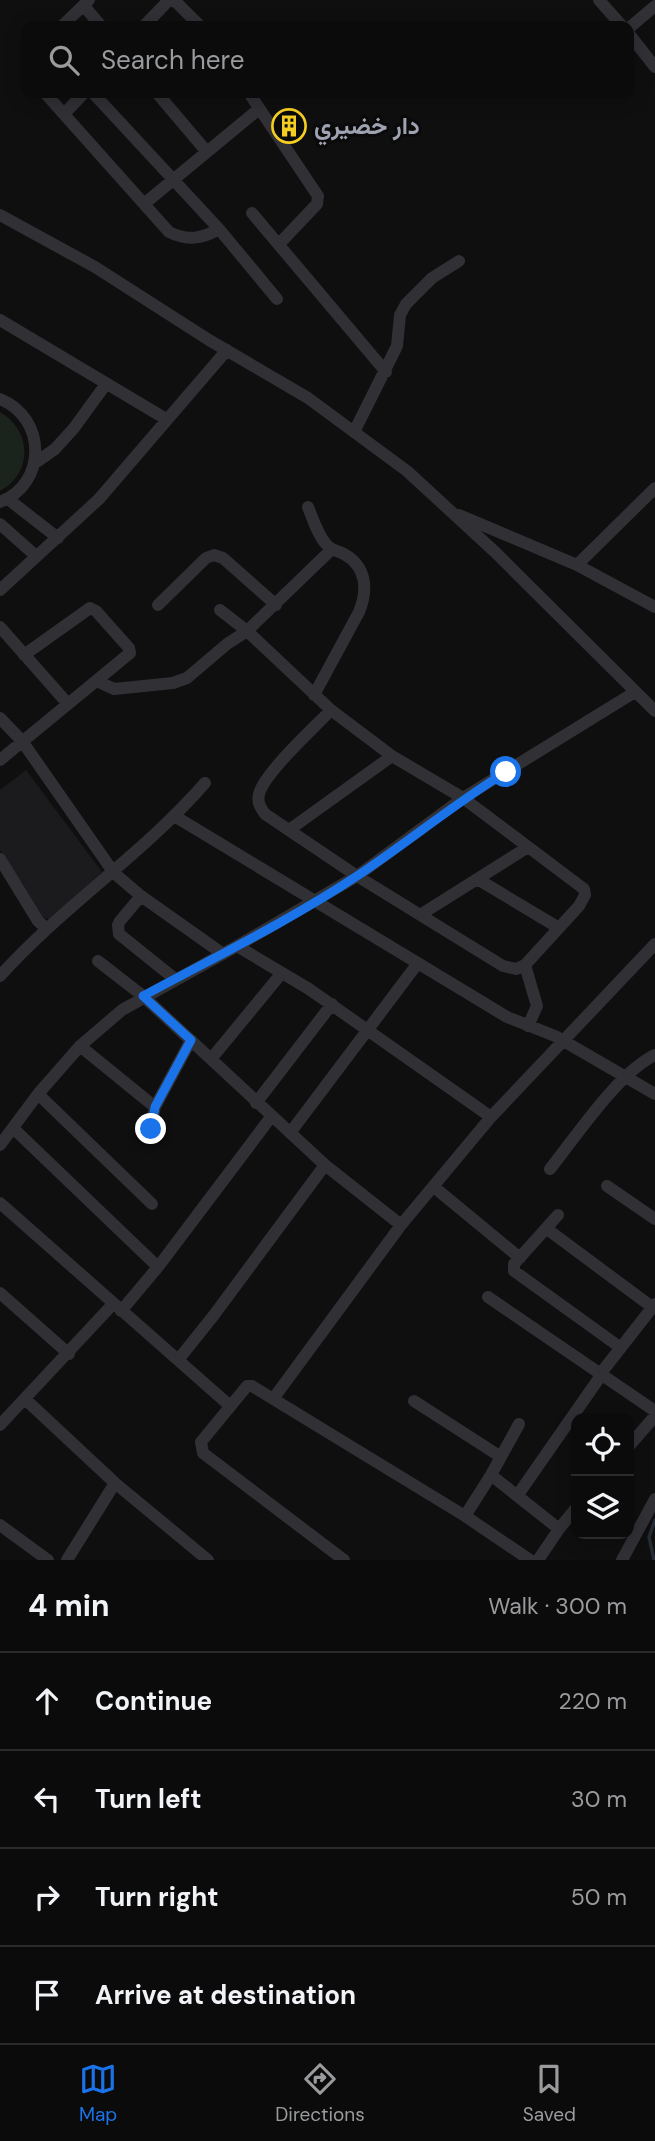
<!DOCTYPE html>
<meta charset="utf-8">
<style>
body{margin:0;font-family:"DM Sans",Vazirmatn,sans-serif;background:#141415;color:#f1f3f6}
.controls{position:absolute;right:21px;bottom:21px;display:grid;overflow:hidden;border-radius:14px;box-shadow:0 4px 18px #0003}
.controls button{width:63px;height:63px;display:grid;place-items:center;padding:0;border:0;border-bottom:2px solid #2b2b2d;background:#0b0b0c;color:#f1f3f6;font:35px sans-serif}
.stop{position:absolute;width:21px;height:21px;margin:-16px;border:5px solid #1a73e8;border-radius:50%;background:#fff}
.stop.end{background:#1a73e8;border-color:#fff;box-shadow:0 2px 7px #0008}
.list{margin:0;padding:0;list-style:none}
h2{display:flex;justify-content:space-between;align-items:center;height:91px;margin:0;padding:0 28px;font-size:30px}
h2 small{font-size:23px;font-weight:400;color:#9a9b9d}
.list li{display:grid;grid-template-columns:46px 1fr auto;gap:21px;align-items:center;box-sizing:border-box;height:98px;padding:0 28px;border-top:2px solid #2b2b2d}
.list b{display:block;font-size:26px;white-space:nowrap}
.list em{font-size:23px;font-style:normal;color:#9a9b9d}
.icon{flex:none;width:38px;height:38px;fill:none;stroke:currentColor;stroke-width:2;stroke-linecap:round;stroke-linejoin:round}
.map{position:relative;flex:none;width:655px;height:1560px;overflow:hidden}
.search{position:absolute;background:#0b0b0c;box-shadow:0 4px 18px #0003;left:21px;right:21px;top:21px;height:77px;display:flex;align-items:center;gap:18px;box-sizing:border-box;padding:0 24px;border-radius:14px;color:#9a9b9d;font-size:26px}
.sheet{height:483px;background:#0b0b0c}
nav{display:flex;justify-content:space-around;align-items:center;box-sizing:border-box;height:98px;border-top:2px solid #2b2b2d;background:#0b0b0c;font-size:19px;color:#9a9b9d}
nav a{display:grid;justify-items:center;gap:4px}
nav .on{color:#1a73e8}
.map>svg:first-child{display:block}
</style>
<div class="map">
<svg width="655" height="1560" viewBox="0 0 655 1560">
<rect width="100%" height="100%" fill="#0f0f10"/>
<path fill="#1b1b1d" d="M26,770L102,872L49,919L41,917L0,850V790Z"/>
<path fill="#1b231d" d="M0,412C32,431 33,473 0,491Z"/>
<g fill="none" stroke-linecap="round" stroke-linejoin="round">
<path stroke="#252b33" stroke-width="3.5" d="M654,1560L649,1537L655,1520"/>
</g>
<path fill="#38393d" d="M294,113L302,127L283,138L275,124Z"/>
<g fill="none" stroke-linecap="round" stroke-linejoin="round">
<path stroke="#303035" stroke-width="12" d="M174,0L200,26
M599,0L622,26
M84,6L101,26
M62,26L89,0
M144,26L169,0
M629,28L655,6
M629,34L655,67
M45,93L169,232C187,241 202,239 219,229
M93,93L219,229L277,299
M157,93L207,152
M249,93L318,196L317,204L279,244
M64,114L84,93
M144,204L259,109
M252,213L386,372
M0,215L95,267L209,340L308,398L407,471L495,552L655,711
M0,320L166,419
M0,399C47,418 47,484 0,502
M354,432L397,346L400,315L406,304L432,278L459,261
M35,463L55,449L74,428L106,384
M8,499L58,538
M308,507C313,519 319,539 329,547C333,551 339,551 344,554C367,567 368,590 359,612L314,695
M459,515L577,565L655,607
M0,524L36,556
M577,565L655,488
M0,590L99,499L227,350
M158,605L206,558L214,555L223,558L276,605
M220,610L247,631L331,710L392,756L463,798L584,889L585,895L579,906L525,965L516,969L503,966L357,876L265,814C260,807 257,802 259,794C264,773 315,727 331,710
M0,627L68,704
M97,681L114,689L173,683L187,678L227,644L247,631L332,549
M0,718L22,741L114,873L141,896L223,954
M0,760L130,653L129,648L96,611L90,608L24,655
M176,817L507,1017L555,1036L655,1094
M289,830L392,756
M0,859L38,921L47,929
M479,880L559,928
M141,896L120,921L118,925L119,934L175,979
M420,915L528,847
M237,946L309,989L491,1117
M98,961L143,996L325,1165L401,1225
M525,965L537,1006L528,1026
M0,976C63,906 143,854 205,783
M80,1046L155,1107
M211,1059L281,974
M38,1094L152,1204
M256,1103L332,1004
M13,1128L158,1267
M290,1133L418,963
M148,1137L155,1107L191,1040
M0,1145L38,1094L80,1046L122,1010L237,946L357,876L463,798L635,692
M550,1169C577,1135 618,1073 655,1055
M607,1186L655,1219
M434,1187L520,1258
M0,1203L229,1405
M558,1215L514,1264V1271L621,1348
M547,1229L652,1307
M0,1293L69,1354
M488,1297L655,1411
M121,1311L158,1267L271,1117
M178,1360L214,1315L325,1165
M601,1373L655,1304
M25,1399L115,1483L208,1560
M273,1399L401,1225L491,1117L655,944
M414,1401L501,1457
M0,1425L113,1304
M629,1446L655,1416
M491,1475L559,1529
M517,1496L602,1374
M465,1516L491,1475L519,1424
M0,1525L48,1560
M67,1560L115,1483
M344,1560L203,1453L201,1442L247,1386H252L465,1516L530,1560
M538,1560L559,1529L576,1508
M622,1560L655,1499"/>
</g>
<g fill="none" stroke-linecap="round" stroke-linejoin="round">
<path stroke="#1a73e8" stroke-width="9" d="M151,1129L155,1107L191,1040L143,996C215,957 289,921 357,876C408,842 454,804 506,772"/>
</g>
<defs>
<g id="building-ring" transform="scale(1.75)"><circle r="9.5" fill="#0a0a0b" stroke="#f5ce22" stroke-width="1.5"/><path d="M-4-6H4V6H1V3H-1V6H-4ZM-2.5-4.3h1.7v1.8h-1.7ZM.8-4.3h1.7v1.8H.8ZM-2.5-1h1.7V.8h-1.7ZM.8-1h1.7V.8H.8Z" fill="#f5ce22"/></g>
</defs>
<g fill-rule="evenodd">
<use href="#building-ring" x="289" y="126"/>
</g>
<g text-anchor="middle" stroke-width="6" stroke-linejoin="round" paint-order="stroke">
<g font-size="24" font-weight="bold" fill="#9fa2b1" stroke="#0a0a0b" text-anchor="start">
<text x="314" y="134">دار خضيري</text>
</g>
</g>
</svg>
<div class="controls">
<button><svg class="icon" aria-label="locate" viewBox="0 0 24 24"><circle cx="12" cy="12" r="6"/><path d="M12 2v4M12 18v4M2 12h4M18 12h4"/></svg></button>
<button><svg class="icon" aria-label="layers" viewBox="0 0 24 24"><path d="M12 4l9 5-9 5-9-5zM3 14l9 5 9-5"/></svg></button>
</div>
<div class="stop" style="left:506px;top:772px"></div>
<div class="stop end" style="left:151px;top:1129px"></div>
<div class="search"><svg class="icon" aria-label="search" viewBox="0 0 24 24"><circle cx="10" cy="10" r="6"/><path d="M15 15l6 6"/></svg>Search here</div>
</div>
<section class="sheet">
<h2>4 min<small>Walk · 300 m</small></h2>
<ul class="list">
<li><svg class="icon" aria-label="ahead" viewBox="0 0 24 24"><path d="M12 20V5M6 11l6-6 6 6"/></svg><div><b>Continue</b></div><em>220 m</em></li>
<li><svg class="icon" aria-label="left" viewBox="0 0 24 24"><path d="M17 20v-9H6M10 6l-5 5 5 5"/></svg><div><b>Turn left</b></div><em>30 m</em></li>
<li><svg class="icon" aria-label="right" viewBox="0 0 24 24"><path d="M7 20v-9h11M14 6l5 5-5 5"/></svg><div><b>Turn right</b></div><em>50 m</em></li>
<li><svg class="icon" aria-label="arrive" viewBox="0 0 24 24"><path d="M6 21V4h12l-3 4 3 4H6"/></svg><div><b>Arrive at destination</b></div></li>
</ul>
</section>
<nav>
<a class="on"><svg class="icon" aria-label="map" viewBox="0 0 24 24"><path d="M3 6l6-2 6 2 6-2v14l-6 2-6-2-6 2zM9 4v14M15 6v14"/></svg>Map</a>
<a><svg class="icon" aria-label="directions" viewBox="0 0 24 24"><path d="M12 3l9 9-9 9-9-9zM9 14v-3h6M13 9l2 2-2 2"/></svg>Directions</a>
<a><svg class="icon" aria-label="saved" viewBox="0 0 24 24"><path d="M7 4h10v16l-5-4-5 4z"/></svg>Saved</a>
</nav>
